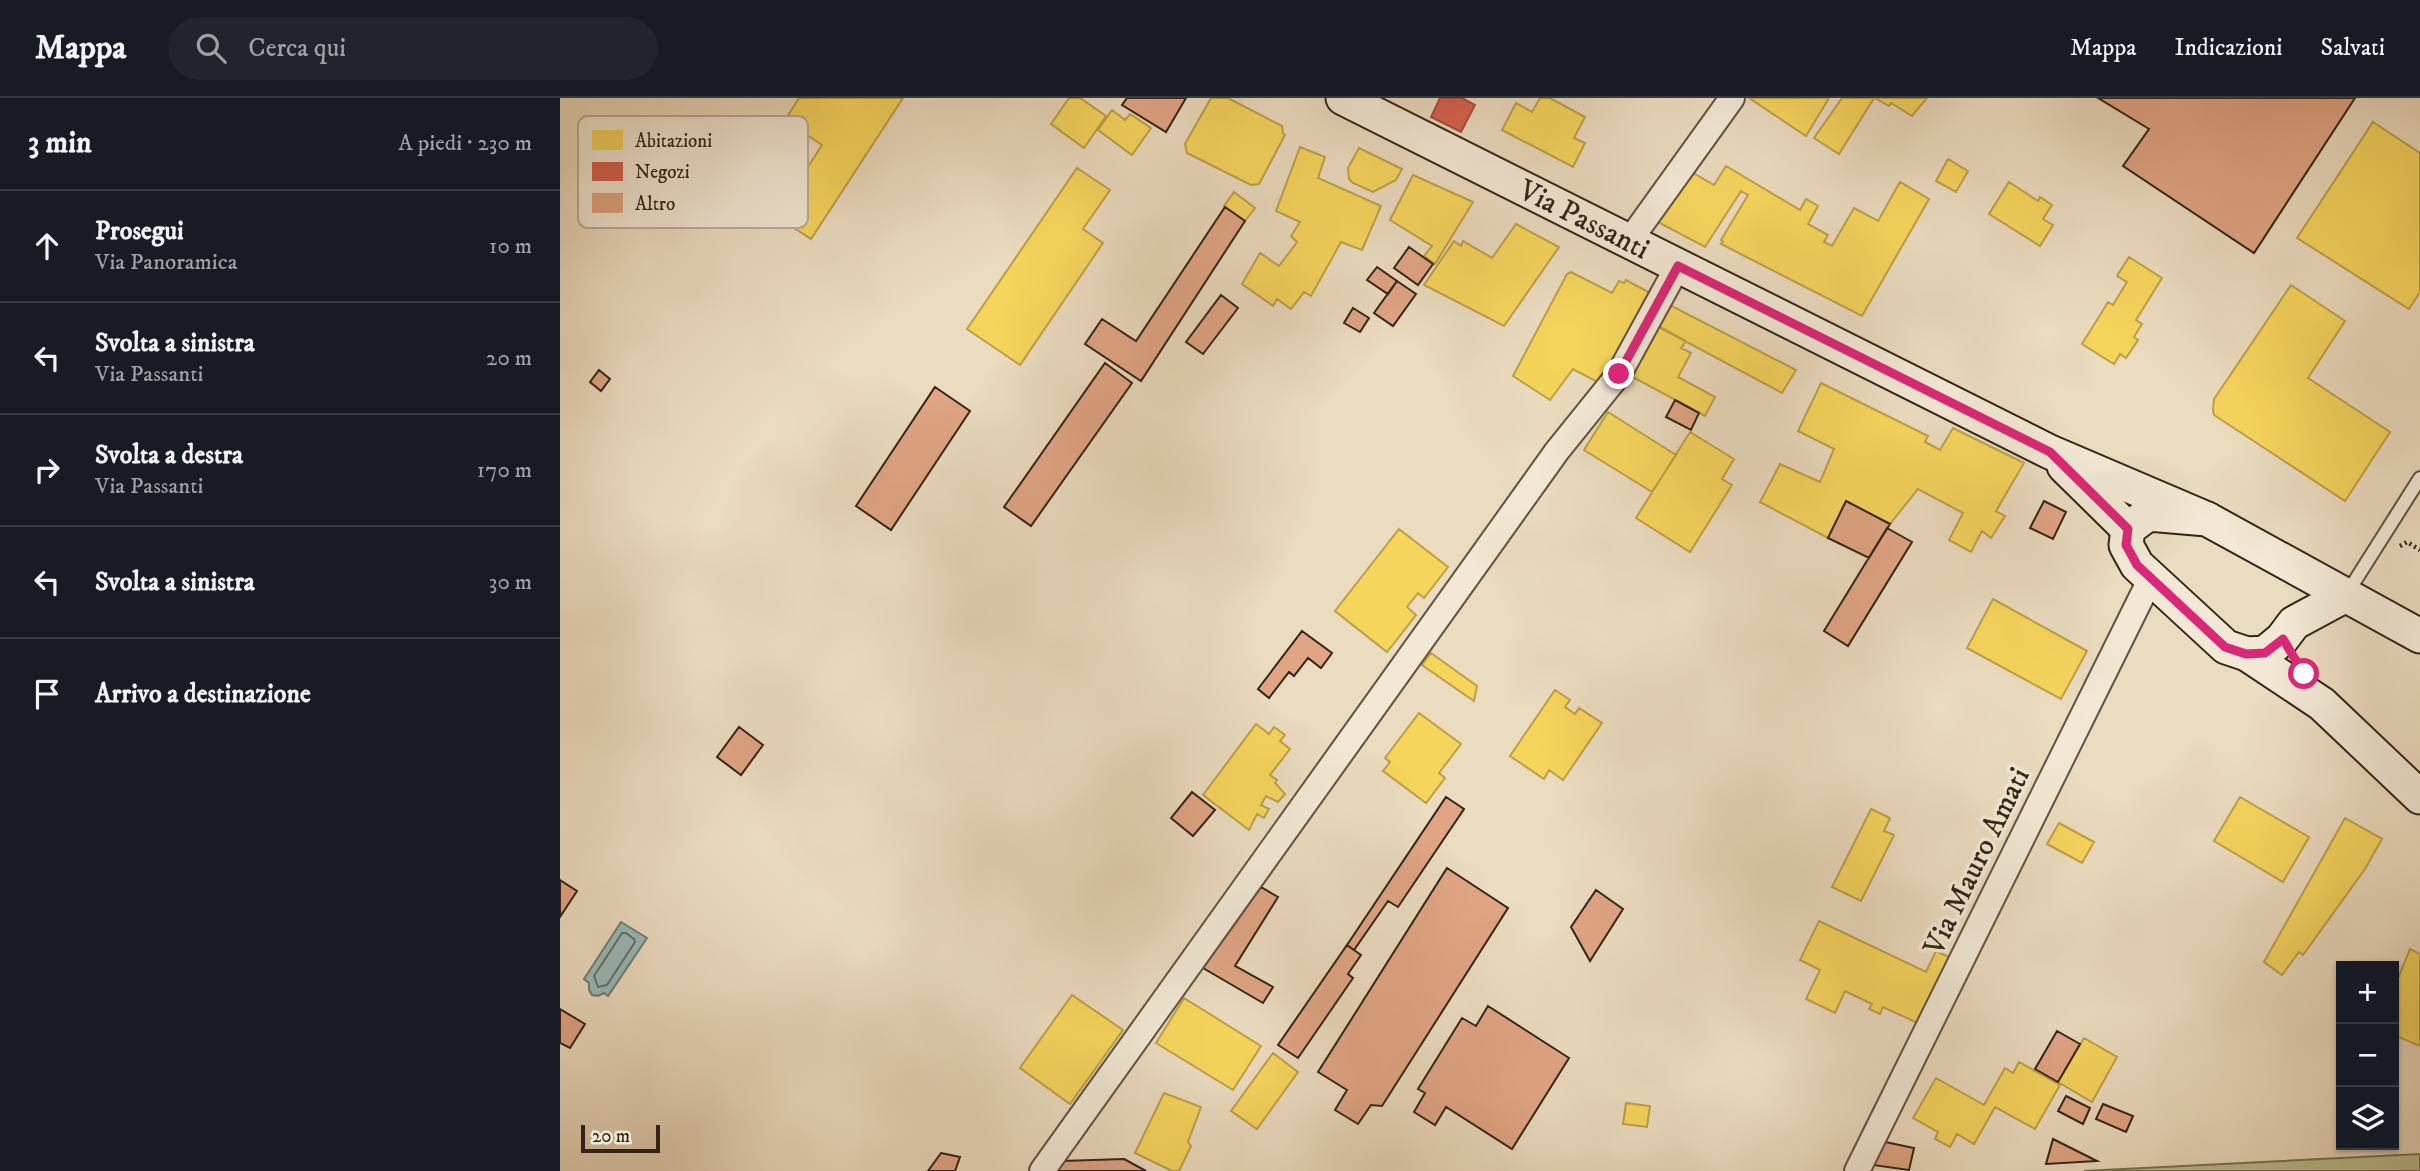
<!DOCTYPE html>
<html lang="it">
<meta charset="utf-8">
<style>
body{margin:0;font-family:"IM FELL DW Pica",serif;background:#20242c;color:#f1f3f6}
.controls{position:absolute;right:21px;bottom:21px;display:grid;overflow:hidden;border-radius:0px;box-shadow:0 2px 5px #0004}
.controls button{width:63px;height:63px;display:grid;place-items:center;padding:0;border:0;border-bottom:2px solid #363941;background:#171b24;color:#f1f3f6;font:35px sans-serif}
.scale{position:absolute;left:21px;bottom:18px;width:79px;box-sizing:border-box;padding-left:7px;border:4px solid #332417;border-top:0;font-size:19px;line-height:24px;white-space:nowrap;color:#332417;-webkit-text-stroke:5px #f2e8d5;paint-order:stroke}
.stop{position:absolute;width:21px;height:21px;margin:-16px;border:5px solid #db2777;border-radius:50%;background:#fff}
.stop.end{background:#db2777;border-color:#fff;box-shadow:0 2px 7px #0008}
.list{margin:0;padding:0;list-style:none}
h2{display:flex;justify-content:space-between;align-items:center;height:91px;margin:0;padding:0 28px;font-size:30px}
h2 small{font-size:23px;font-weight:400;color:#9ea1a6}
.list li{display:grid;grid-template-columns:46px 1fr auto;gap:21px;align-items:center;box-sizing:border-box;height:112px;padding:0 28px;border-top:2px solid #363941}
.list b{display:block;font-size:26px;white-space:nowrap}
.list p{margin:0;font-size:23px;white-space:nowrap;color:#9ea1a6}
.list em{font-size:23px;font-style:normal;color:#9ea1a6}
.icon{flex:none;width:38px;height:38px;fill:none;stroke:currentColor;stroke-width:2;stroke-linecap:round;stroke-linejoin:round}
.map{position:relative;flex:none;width:1860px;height:1073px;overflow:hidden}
header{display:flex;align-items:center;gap:42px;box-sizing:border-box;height:98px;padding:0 35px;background:#171b24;border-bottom:2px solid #363941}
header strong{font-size:33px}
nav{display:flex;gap:38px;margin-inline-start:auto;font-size:24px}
.search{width:490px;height:63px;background:#20242c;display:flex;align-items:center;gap:18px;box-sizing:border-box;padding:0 24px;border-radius:38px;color:#9ea1a6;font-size:26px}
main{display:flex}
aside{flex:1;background:#171b24}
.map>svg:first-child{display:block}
</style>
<header>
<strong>Mappa</strong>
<div class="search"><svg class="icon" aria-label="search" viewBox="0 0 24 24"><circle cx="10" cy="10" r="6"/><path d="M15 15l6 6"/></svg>Cerca qui</div>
<nav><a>Mappa</a><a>Indicazioni</a><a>Salvati</a></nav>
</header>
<main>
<aside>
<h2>3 min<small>A piedi · 230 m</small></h2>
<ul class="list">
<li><svg class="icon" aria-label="ahead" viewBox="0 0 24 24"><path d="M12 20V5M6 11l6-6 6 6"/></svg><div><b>Prosegui</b><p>Via Panoramica</p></div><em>10 m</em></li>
<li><svg class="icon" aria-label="left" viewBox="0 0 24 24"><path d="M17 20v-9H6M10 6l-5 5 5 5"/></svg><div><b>Svolta a sinistra</b><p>Via Passanti</p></div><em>20 m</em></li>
<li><svg class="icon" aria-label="right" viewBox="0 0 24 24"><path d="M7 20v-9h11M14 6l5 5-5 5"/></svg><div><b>Svolta a destra</b><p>Via Passanti</p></div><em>170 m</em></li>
<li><svg class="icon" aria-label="left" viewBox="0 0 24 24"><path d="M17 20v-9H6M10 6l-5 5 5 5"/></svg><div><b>Svolta a sinistra</b></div><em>30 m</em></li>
<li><svg class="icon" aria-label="arrive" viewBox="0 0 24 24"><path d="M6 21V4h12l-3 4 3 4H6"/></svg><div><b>Arrivo a destinazione</b></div></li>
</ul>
</aside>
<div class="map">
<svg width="1860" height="1073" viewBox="0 0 1860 1073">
<rect width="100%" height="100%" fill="#ebdbbf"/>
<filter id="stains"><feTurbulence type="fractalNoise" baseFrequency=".00286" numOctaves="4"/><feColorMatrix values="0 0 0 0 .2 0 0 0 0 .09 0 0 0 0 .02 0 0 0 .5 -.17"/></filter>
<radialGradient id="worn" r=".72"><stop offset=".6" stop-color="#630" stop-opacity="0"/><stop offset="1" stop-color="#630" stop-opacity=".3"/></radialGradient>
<path fill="#bcbe8e" stroke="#787152" stroke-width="2" d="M1860,1056V1073H1524Z"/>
<path fill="#99bab7" stroke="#707e77" stroke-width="2" d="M61,824L87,840L48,898L44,895L38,898L32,897L29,892V885L24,881Z"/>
<path fill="#f6d55c" stroke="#bca047" stroke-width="2" d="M239,0H343L251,141L216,118L262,47L225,22Z
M509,0H520L546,18L524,50L491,26Z
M651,0H668L722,28L723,36L725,37L699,86L691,87L627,55L625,46Z
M980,0H990L1025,19L1014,40L1025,45L1013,69L942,32L956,5L972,14Z
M1189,0H1269L1246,38Z
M1282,0H1314L1279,56L1254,40Z
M1315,0H1367L1352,18L1331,5L1329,8Z
M552,12L565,22L570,16L591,30L572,57L538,32Z
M1813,24L1860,55V194L1849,211L1737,140Z
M740,49L765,59L758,80L821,108L802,152L781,144L751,198L744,194L731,211L717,201L713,208L682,186L700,155L719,168L737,144L731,138L740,124L716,113Z
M799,50L842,71L836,82L813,94L793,85L789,81L788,70Z
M1388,61L1408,73L1396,94L1376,83Z
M1166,68L1240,112L1246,101L1258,108L1248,126L1268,137L1264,144L1272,148L1294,110L1318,123L1340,84L1369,101L1302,218L1161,146L1163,144L1161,142L1188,97L1181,93L1145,149L1094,122L1128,72L1154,87Z
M517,70L550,92L523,131L543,145L460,267L407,231Z
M853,77L913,104L875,166L864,158L872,148L830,122Z
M1449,84L1478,103L1480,99L1492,107L1483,121L1493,127L1480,148L1429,116Z
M674,94L695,110L685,123L664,108Z
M956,126L999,149L944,228L864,187L894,143L901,148L903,143L932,160Z
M1569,159L1602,180L1576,222L1582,226L1574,239L1578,242L1566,260L1560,256L1554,266L1522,246L1548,204L1553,207L1567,184L1557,178Z
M1011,174L1052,195L1059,183L1064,185L1066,182L1096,198L1041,286L1013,271L990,302L953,278L1007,176Z
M1731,187L1785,223L1748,280L1830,334L1785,403L1654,317L1653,312L1654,301Z
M1106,205L1236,272L1222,295L1095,227Z
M1096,227L1126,243L1121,250L1131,255L1118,279L1155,299L1145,318L1069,277Z
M1261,285L1368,338L1365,344L1380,352L1393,330L1464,365L1436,413L1445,418L1431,440L1422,433L1411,454L1389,442L1403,415L1358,391L1330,426L1286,403L1268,440L1200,404L1220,366L1260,384L1274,351L1238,333Z
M1048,314L1116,357L1092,394L1024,352Z
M1130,334L1174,361L1162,381L1172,387L1130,454L1076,420Z
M839,431L888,469L864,500L858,495L847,509L856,517L827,554L775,513Z
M1433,501L1527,553L1501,601L1407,550Z
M871,555L917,588L914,603L862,567Z
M995,592L1010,602L1005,609L1015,616L1019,610L1042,625L1003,682L989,672L984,681L950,658Z
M859,615L901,646L879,675L885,680L866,705L823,673L830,664L825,660Z
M696,626L709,636L714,629L725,637L720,643L730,651L710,677L717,682L715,685L725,696L718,704L706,698L701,707L709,711L704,720L697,716L689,732L643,697Z
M1680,699L1749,739L1723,784L1654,743Z
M1311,711L1330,720L1324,733L1334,737L1301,803L1272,789Z
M1785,720L1822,741L1805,771L1743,857L1739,854L1722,877L1704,864Z
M1499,725L1534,744L1522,765L1487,746Z
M1259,823L1366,874L1376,853L1393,861L1362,927L1323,909L1320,916L1309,911L1312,906L1285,893L1275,915L1246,901L1260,872L1240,862Z
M1850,851L1860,856V948L1834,937V890Z
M512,897L563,932L510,1006L460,970Z
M624,900L701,948L673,992L596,945Z
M1524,940L1557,959L1532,1004L1498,984Z
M713,955L738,974L697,1031L671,1013Z
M1459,964L1500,987L1475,1031L1435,1009L1414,1046L1397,1036L1390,1049L1375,1041L1378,1034L1353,1020L1376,980L1424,1007L1445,970L1453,975Z
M604,995L641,1009L628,1044L631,1048L619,1073H612L575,1055Z
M1066,1005L1090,1008L1087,1029L1063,1026Z"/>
<path fill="#d6604d" stroke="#a54e3d" stroke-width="2" d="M880,0H902L915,7L901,34L871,19Z"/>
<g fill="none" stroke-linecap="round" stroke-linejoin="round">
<path stroke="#666f67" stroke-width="2" d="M62,835H66L74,841L75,844L47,887L38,889L34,878Z"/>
</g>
<path fill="#e1a584" stroke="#332417" stroke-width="2" d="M567,0H626L606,34L562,7Z
M1538,0H1795L1694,155L1563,68L1589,31Z
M665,109L685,123L581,283L525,246L542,221L576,243Z
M849,149L873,166L858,187L834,170Z
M817,169L837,183L828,196L807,182Z
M837,183L856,196L833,228L814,215Z
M661,197L678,210L643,256L626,244Z
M793,210L809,220L800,234L784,225Z
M545,265L572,285L471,428L444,409Z
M39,272L50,281L41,293L30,284Z
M375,289L410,313L331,432L296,408Z
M1115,302L1139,315L1131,332L1106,319Z
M1286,403L1330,426L1309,460L1268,440Z
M1484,403L1506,414L1493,441L1470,430Z
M1327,430L1352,444L1288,548L1264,533Z
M742,533L772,555L761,570L748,560L734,578L729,574L709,600L698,591Z
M179,629L203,647L181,677L157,659Z
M632,694L655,712L633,738L611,720Z
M886,699L904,711L838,809L828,803L794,852L787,847Z
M887,770L948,810L822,1008L811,1007L798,1026L775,1012L787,992L758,974Z
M0,782L17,793L0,819Z
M701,789L718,799L675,868L713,889L703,905L643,870Z
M1036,792L1063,811L1030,863L1011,829Z
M787,847L801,857L788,876L793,880L738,960L718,947Z
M928,908L1009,960L952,1051L886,1009L875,1027L854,1014L865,995L858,991L902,920L916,928Z
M0,911L25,926L10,950L0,945Z
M1497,933L1520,946L1498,984L1475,971Z
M1506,998L1530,1010L1523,1026L1498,1013Z
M1543,1006L1573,1018L1566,1034L1536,1021Z
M1493,1041L1537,1063L1486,1066Z
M1325,1044L1354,1050L1349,1072L1313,1067Z
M381,1055L400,1059L395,1073H368Z
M564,1061L586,1073H494L502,1063Z"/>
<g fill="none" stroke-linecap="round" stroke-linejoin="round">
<g stroke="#615241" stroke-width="16">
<path id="lane" d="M1786,497L1860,380"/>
</g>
<g stroke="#615241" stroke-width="28">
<path id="street" d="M1070,142L1172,0
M482,1073L997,353L1059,276L1118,168
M1297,1073L1591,480"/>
</g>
<g stroke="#332417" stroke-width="37">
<g id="secondary">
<path id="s1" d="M783,0L1490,354L1647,421"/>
<path d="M1504,368L1568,431"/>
<path d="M1786,497L1734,525L1722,541L1705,555L1687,556L1666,549L1577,467L1566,447L1568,431L1588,416L1647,421L1860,538"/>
<path d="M1687,556L1762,606L1860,699"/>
</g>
</g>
<path stroke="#332417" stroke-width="4.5" stroke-dasharray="2 3.5" stroke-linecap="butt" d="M1840,448L1847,444L1860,452"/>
<use href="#lane" stroke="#f2e8d5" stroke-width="12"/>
<use href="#street" stroke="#f2e8d5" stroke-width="24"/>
<use href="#secondary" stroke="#f2e8d5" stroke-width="33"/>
</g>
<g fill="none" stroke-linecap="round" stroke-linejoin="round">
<path stroke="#db2777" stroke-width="9" d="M1059,276L1118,168L1490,354L1568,431L1566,447L1577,467L1665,549L1686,556L1705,555L1723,541L1744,576"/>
</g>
<g text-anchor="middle" stroke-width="7" stroke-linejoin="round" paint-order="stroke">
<g font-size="30" fill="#332417" stroke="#f2e8d5">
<text dy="10" stroke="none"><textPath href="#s1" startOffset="270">Via Passanti</textPath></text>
<text transform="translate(1416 763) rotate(-64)" y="10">Via Mauro Amati</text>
</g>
</g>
<rect x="18" y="18" width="230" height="112" rx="10" fill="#f2e8d5" stroke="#b9ad9c" stroke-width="2"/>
<rect x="32" y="32" width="31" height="20" fill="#f6d55c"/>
<rect x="32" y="64" width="31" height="19" fill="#d6604d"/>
<rect x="32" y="95" width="31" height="20" fill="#e1a584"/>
<g font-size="19" fill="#332417">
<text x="75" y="49">Abitazioni</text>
<text x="75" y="80">Negozi</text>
<text x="75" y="112">Altro</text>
</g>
<rect width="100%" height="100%" filter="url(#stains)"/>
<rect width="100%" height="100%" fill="url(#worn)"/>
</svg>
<div class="controls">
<button>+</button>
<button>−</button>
<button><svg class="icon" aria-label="layers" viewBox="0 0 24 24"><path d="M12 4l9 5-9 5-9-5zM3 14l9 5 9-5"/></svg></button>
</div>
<div class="scale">20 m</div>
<div class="stop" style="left:1744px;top:576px"></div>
<div class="stop end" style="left:1059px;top:276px"></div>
</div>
</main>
